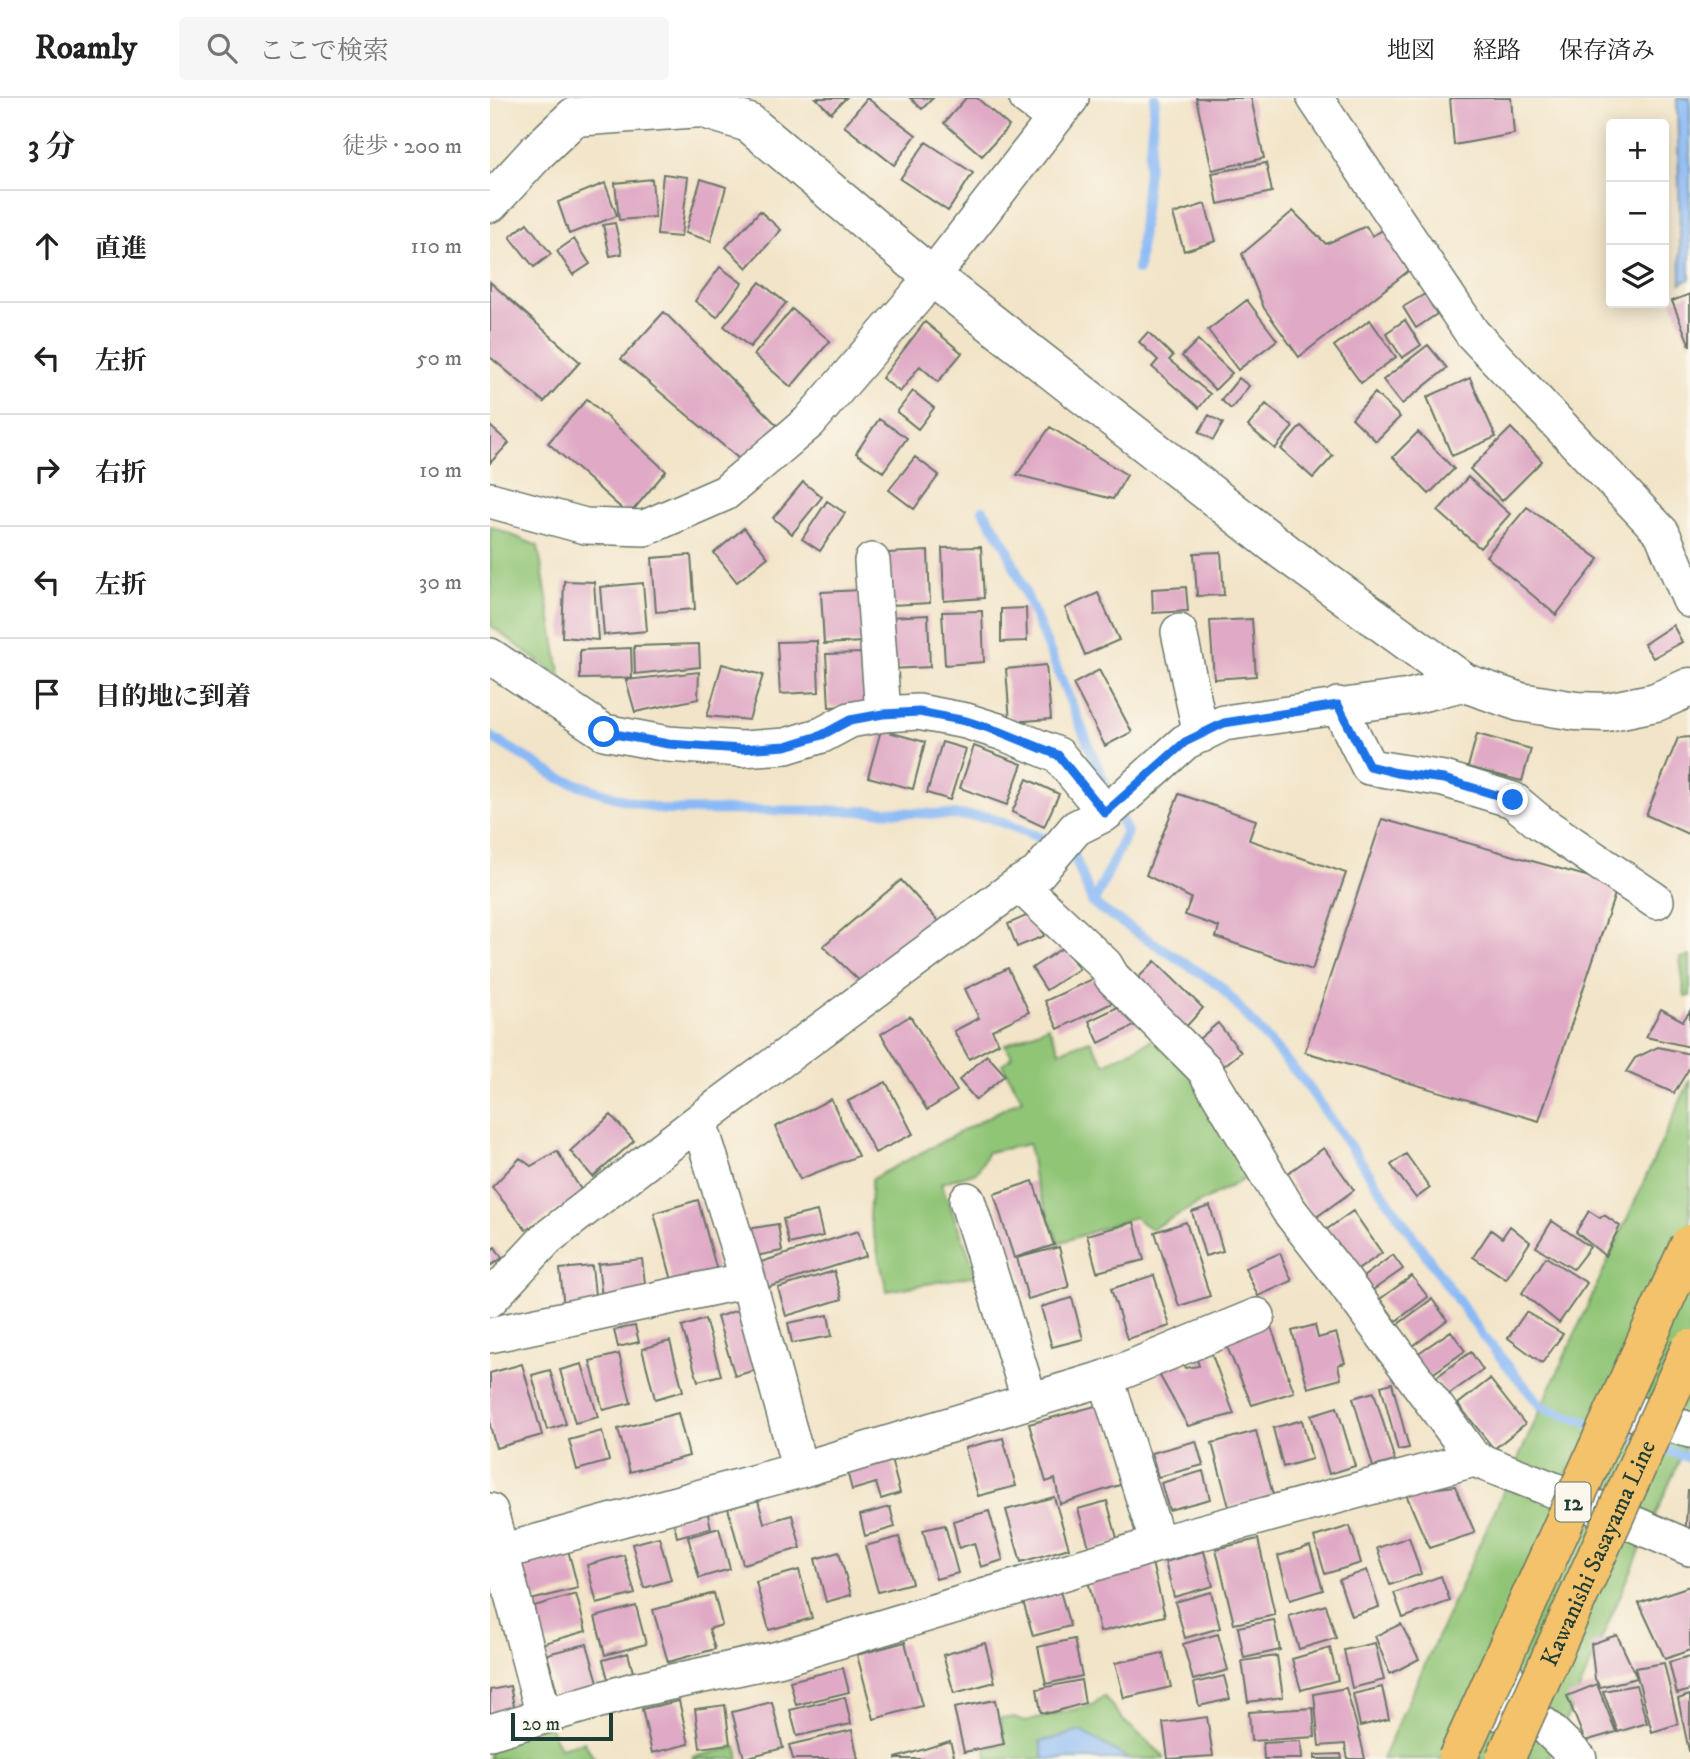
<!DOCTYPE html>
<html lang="ja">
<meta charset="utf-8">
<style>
body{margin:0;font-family:"IM FELL DW Pica","Noto Serif JP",serif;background:#f6f6f6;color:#222}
.controls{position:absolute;right:21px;top:21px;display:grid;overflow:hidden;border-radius:7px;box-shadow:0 4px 18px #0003}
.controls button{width:63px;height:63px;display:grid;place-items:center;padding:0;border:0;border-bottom:2px solid #e0e0e0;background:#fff;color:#222;font:35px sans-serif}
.scale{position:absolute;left:21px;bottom:18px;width:102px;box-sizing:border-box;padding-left:7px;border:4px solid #1f3d34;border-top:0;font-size:19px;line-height:24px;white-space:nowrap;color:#1f3d34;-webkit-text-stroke:5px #fbf7ec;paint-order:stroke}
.stop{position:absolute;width:21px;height:21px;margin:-16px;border:5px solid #1a73e8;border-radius:50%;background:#fff}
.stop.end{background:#1a73e8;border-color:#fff;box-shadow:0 2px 7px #0008}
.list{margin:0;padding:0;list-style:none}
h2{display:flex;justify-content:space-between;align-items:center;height:91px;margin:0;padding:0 28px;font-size:30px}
h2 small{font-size:23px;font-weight:400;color:#767676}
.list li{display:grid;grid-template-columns:46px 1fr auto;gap:21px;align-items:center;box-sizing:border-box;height:112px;padding:0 28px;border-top:2px solid #e0e0e0}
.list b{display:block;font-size:26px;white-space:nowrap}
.list em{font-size:23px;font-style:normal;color:#767676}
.icon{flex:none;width:38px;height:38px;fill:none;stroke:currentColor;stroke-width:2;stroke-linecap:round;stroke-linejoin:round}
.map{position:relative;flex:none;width:1200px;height:1661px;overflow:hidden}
header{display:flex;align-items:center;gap:42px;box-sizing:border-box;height:98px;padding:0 35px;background:#fff;border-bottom:2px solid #e0e0e0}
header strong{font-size:33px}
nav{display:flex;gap:38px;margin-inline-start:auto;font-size:24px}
.search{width:490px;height:63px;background:#f6f6f6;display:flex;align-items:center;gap:18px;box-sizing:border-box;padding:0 24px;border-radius:7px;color:#767676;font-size:26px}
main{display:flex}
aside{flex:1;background:#fff}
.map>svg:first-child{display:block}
</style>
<header>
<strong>Roamly</strong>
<div class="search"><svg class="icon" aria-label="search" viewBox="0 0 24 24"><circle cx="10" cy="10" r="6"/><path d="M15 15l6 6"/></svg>ここで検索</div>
<nav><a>地図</a><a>経路</a><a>保存済み</a></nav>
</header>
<main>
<aside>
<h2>3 分<small>徒歩 · 200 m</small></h2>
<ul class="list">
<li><svg class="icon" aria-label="ahead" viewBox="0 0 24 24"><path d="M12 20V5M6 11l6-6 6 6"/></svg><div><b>直進</b></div><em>110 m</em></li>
<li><svg class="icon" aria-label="left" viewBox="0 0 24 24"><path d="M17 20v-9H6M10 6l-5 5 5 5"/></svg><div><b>左折</b></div><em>50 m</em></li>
<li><svg class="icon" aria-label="right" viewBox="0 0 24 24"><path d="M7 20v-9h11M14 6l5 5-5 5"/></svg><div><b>右折</b></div><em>10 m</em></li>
<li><svg class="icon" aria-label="left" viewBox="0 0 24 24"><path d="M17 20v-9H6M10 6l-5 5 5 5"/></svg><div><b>左折</b></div><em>30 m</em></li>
<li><svg class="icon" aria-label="arrive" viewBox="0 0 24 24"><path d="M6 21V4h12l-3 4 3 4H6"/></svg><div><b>目的地に到着</b></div></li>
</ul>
</aside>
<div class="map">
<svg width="1200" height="1661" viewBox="0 0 1200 1661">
<rect width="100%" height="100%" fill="#fbf7ec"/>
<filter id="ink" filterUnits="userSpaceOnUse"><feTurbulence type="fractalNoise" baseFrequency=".0143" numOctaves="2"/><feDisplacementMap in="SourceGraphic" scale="14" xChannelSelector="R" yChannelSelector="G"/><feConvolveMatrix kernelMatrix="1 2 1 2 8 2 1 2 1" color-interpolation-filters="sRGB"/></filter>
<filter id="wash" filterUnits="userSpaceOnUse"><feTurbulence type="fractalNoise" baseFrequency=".00686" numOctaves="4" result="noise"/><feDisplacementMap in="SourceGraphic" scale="28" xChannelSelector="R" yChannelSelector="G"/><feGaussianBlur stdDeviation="1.57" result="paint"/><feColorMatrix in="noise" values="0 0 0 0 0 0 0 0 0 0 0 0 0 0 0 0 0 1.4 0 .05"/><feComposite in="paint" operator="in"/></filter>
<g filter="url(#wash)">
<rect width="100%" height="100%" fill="#f2e4c8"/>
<path fill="#90c576" stroke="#588155" stroke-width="2" d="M0,428L48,448L71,580L0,527Z
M1200,858V898L1195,899L1190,860Z
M558,928L570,953L600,942L615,966L667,939L717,986L769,1073L661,1131L644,1119L569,1145L544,1081L539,1046L498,1054L487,1074L451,1085L487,1177L397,1193L379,1118L382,1081L532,1001L512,966L523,959L515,947Z
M1200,982V1338L1059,1661H892Z
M614,1598L634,1623L674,1658V1661H497L496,1651L515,1646L510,1620H524L534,1624L602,1607Z
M55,1620L70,1650L94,1644L105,1661H0V1637Z
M247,1649L249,1661H203V1659Z"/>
<path fill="#8ab9f5" stroke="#547b94" stroke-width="2" d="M1187,0H1200V181L1191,185Z
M591,1633L639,1661H554L550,1644Z"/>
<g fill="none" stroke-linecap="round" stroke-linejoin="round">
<path stroke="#8ab9f5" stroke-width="10" d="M648,172L665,0
M493,412L515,446L619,696
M0,638L69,680L131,701L173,712L390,713L498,719L582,752L603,806L729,887L814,983L993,1238L1052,1309L1200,1360
M603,806L637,734L627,714"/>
</g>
<g id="blocks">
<path fill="#e0aac6" d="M326,0H356L341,15Z
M377,0L426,37L404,67L354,28Z
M420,0H443L432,11Z
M476,0H487L519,28L492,58L454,25Z
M706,0H761L774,60L722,72Z
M960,0H1021L1024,36L964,47Z
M436,44L483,75L458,113L410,81Z
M776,65L782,94L728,106L722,75Z
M173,76L198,79L191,139L167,137Z
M162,81L165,119L129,122L125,85Z
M211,81L236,89L221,143L195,135Z
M115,85L127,118L79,136L68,104Z
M715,106L726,143L694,153L683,116Z
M270,113L291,132L257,170L236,149Z
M803,113L836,146L876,128L882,138L893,132L922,170L809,259L774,210L752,156Z
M37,125L61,156L44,169L20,139Z
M125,125L132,156L120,158L113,127Z
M84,141L100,166L83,177L67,153Z
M230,169L252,185L227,219L205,203Z
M0,184L90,264L54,304L0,259Z
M270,184L296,205L260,249L234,228Z
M935,196L947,216L926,230L913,209Z
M1200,196V248L1182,203Z
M757,202L787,242L748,272L718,232Z
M302,211L340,243L301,289L264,257Z
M174,214L287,327L254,365L131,261Z
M880,222L906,259L871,285L844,248Z
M915,222L931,247L912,260L896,235Z
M435,224L472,255L448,284L430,268L410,294L392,280Z
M658,234L683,258L679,262L720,296L709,310L662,269L668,262L649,244Z
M708,242L742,275L725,292L692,258Z
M938,247L957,270L912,306L893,282Z
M749,280L759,288L741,311L731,302Z
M980,280L1006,339L962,358L937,299Z
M423,293L444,310L428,331L407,314Z
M885,295L910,319L886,343L862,320Z
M97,301L176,373L139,417L58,345Z
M776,306L803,329L785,351L758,328Z
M719,317L733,325L723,342L709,334Z
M389,321L417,340L393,374L366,355Z
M0,328L19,345L0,365Z
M811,328L843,358L823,380L791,351Z
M560,329L637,377L623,401L527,377Z
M1021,330L1052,363L1012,403L980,371Z
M928,334L964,371L939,396L903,359Z
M425,359L449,377L424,411L399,392Z
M978,379L1020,416L990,450L948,413Z
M313,384L332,399L302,436L283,420Z
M337,403L355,415L330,453L312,441Z
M1037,409L1109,461L1066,517L996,458Z
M254,430L278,459L247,484L224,455Z
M491,449L494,500L454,503L452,450Z
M438,453L440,505L401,507L398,455Z
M731,454L734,497L707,498L704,455Z
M201,457L205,511L166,514L162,460Z
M74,483L104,484L108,542L72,539Z
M153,485L157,533L114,537L110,489Z
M696,489L698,513L663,515L662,491Z
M371,492L373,544L334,546L331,494Z
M608,495L629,542L595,557L575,510Z
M536,510L537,543L511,544V511Z
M492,513L494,564L455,567L452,514Z
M438,517L440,569L401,571L398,519Z
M762,521L766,578L724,581L720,523Z
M1183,527L1192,544L1163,560L1154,546Z
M327,543L329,594L290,596L287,544Z
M209,546L210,569L145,576L144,548Z
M141,550L142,580L90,581V552Z
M375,555L377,607L339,609L336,556Z
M232,566L273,577L259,622L217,618Z
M556,567L561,621L520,624L516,571Z
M609,572L642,634L615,648L583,586Z
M209,574L208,601L145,614L136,582Z
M391,632L435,644L423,691L378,679Z
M987,636L1041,651L1032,683L978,669Z
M1200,639V737L1156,717L1188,640Z
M452,644L476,651L460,702L437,695Z
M484,648L532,666L517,707L470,690Z
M537,681L569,696L554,729L522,714Z
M689,696L766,722L759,742L856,775L822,872L726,839L729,829L695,817L701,800L656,777Z
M892,721L1128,787L1049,1023L815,954Z
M411,782L450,825L378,891L333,848Z
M545,814L554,838L527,849L518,826Z
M574,849L589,871L556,892L542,870Z
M665,863L713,910L693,932L644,884Z
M518,870L539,914L502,932L509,945L479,961L464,933L489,920L475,891Z
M609,878L622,905L568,931L555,903Z
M638,904L648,926L609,945L599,923Z
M1171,911L1193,923L1200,913V949L1156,939Z
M420,918L467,993L437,1012L391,936Z
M728,925L751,954L725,975L703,946Z
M1168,949L1200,956V969L1184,995L1136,974L1145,960Z
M497,957L515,977L486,1002L469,982Z
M396,984L423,1036L385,1055L358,1003Z
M341,1001L368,1058L310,1081L285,1029Z
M121,1017L144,1043L103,1079L80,1053Z
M834,1050L864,1092L825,1120L795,1077Z
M67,1053L93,1095L36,1132L2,1089L30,1060L41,1068Z
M916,1056L940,1090L926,1100L901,1067Z
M543,1083L564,1147L524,1160L504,1096Z
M208,1102L228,1177L184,1190L164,1115Z
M720,1108L733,1153L715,1158L702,1114Z
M327,1113L333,1138L299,1146L293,1121Z
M863,1113L892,1155L866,1173L836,1132Z
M1099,1113L1110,1120L1114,1117L1130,1128L1115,1158L1086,1134Z
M1062,1123L1100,1149L1083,1171L1046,1149Z
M644,1124L654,1162L607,1174L597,1137Z
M696,1124L720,1198L689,1208L665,1134Z
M288,1126L292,1153L255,1160L251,1132Z
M1020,1128L1040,1144L1016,1181L983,1159L1001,1132L1012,1140Z
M368,1133L376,1158L276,1190L268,1165Z
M5,1149L12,1160L0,1168V1153Z
M569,1149L579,1189L538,1201L527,1160Z
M790,1155L802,1183L768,1198L755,1170Z
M903,1157L913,1171L883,1192L873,1179Z
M1056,1159L1097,1185L1069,1225L1032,1195Z
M152,1161L157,1201L113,1207L108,1166Z
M102,1168L106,1207L74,1210L70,1171Z
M344,1173L352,1201L296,1218L288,1190Z
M664,1177L680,1228L637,1241L621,1191Z
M922,1178L938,1199L906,1223L890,1201Z
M582,1200L593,1241L562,1249L551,1209Z
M942,1201L957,1222L923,1248L907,1227Z
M251,1211L269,1271L245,1278L227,1219Z
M1036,1214L1073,1236L1052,1265L1018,1240Z
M338,1217L342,1238L302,1245L298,1225Z
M215,1221L231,1277L208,1283L192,1229Z
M780,1226L804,1294L762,1307L734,1242Z
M825,1227L828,1240L846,1235L855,1265L848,1267L851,1281L818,1290L802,1233Z
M145,1228L149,1244L128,1249L124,1232Z
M961,1233L975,1253L938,1279L924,1258Z
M180,1243L193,1293L165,1301L152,1251Z
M718,1246L744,1316L698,1328L661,1262L689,1254L695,1270L709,1268L704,1251Z
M981,1254L993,1272L958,1297L945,1280Z
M129,1256L141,1305L113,1312L100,1263Z
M32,1266L52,1337L6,1350L0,1327V1275Z
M92,1266L108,1319L85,1325L70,1272Z
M60,1272L76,1326L57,1332L42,1277Z
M1000,1281L1035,1326L1004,1351L968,1306Z
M902,1285L919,1350L908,1352L891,1288Z
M884,1294L905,1363L883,1369L863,1300Z
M609,1307L636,1385L570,1406L565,1381L556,1384L539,1326Z
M847,1309L865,1368L839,1376L821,1317Z
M188,1315L199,1358L140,1374L128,1331Z
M812,1322L822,1361L793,1369L783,1330Z
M112,1333L119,1363L87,1372L79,1342Z
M766,1333L783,1397L739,1409L722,1345Z
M513,1340L526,1388L488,1398L475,1350Z
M706,1343L713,1367L668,1379L661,1355Z
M401,1361L410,1395L391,1401L386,1385L362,1392L357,1373Z
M713,1373L720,1401L679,1412L671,1385Z
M965,1388L985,1435L939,1450L915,1394Z
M1198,1392H1200V1442H1195Z
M564,1399L579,1450L531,1464L516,1412Z
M268,1402L274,1425L302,1417L311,1450L253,1466L238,1410Z
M617,1403L628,1444L600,1452L588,1411Z
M400,1409L405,1429L375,1438L370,1417Z
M217,1412L221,1430L187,1439L183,1421Z
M499,1413L513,1462L491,1469L484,1445L469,1450L463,1423Z
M455,1427L468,1475L446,1481L433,1432Z
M860,1428L871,1465L835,1476L824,1439Z
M229,1430L240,1471L209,1480L198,1439Z
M169,1439L181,1482L154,1490L142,1446Z
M409,1439L422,1485L388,1494L375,1448Z
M919,1439L931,1476L900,1487L887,1450Z
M768,1441L785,1517L744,1526L726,1451Z
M820,1448L833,1492L800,1502L788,1458Z
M78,1452L88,1490L41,1502L31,1465Z
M714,1453L723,1488L684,1499L675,1464Z
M349,1454L361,1497L336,1504L325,1461Z
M134,1457L145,1496L107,1506L97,1467Z
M662,1465L675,1518L610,1534L598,1482Z
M309,1472L322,1520L279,1532L266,1484Z
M877,1472L889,1509L861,1518L849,1482Z
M951,1478L960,1503L913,1520L904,1495Z
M1200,1488V1552L1175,1561L1149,1505Z
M570,1493L580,1528L543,1538L533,1503Z
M721,1494L730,1530L695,1540L685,1504Z
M224,1495L232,1527L219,1531L225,1551L178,1564L163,1512Z
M86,1496L96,1533L51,1546L41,1509Z
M836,1507L846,1540L809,1551L799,1518Z
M146,1508L156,1546L115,1557L105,1519Z
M784,1522L790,1552L754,1560L748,1529Z
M911,1526L929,1561L900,1576L885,1538Z
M728,1536L738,1572L703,1582L693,1546Z
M1127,1537L1147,1580L1110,1589L1105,1581L1101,1546Z
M584,1541L592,1578L556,1586L548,1549Z
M415,1544L432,1608L384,1621L367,1557Z
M495,1545L505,1584L464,1595L453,1557Z
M885,1545L894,1582L862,1590L854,1552Z
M97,1546L110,1591L69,1602L57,1556Z
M840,1550L848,1582L811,1592L802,1561Z
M138,1555L143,1574L118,1581L113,1562Z
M673,1555L681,1589L634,1600L625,1565Z
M787,1558L793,1599L758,1604L752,1563Z
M1200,1558V1592L1187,1596L1179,1564Z
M1174,1565L1188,1626L1162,1634L1145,1570Z
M353,1570L359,1594L306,1607L300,1583Z
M734,1578L740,1601L709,1608L704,1585Z
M591,1582L595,1605L560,1615L551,1614L547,1591Z
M1107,1586L1126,1634L1095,1643L1077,1598Z
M1146,1587L1157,1625L1128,1634L1113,1593Z
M20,1588L27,1623L0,1629V1592Z
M892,1589L899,1621L870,1628L863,1596Z
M856,1590L871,1643L875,1661H858L855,1646L829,1648L824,1596Z
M1200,1597V1653H1199L1188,1601Z
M355,1599L361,1626L307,1638L300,1612Z
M505,1602L514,1646L474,1654L464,1610Z
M189,1603L199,1646L162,1655L152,1611Z
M282,1604L293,1650L254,1660L242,1614Z
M235,1607L240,1646L210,1650L205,1611Z
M823,1610L825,1639L761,1643L759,1614Z
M717,1619L723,1658L678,1661L673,1625Z
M362,1632L368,1661H303L299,1647Z
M460,1643L465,1661H406V1660Z
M811,1643L812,1661H774L773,1645Z
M851,1656L852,1661H825V1657Z"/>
</g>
</g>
<g filter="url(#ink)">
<use href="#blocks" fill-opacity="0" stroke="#697768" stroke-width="2"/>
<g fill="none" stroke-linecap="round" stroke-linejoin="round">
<g stroke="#697768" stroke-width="38">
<path id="minor" d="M537,0L564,20
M825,0L982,235L1172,435L1200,502
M0,402L95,428L155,430L235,395L319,324L426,199L581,0
M382,463L393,616
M689,534L711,637
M0,558L114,634L178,646L251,651L296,648L332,637L360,622L393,616L428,614L476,623L511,634L568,657L616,715
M848,607L879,669L954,681L1023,702L1048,723L1166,803
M529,786L615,867L622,879L714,971L798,1111L854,1183L984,1361
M209,1024L258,1182L310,1372
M477,1102L540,1303
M0,1201L57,1140L230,1007L529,786L547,776L586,730L616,715L695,644L734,625L919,599L975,585
M0,1237L258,1182
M616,1280L668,1446
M1138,1313L1200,1332
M1095,1405L1200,1450
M0,1413L54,1618
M0,1457L310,1372L616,1280L767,1218
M1016,1577L1000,1612L1054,1627L1089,1661
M0,1634L144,1592L288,1561L668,1446L984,1361L1074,1396"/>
</g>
<g stroke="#697768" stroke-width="41">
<path id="tertiary" d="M0,105L47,54L84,19L211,10L259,25L441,178L796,455L975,585L1030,604L1086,613L1117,614L1166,604L1200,589"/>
</g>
<use href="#minor" stroke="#fff" stroke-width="35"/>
<use href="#tertiary" stroke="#fff" stroke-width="38"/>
<g stroke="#697768" stroke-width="41" stroke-linecap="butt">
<g id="primary-bridge">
<path d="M967,1661L1200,1146"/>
<path id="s1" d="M1015,1661L1200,1251"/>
</g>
</g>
<use href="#primary-bridge" stroke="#f4c26a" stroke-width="38"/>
</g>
</g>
<g fill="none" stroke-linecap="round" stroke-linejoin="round" filter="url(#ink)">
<path stroke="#1a73e8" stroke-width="9" d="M114,634L178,646L251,651L296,648L332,637L360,622L393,616L429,614L476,623L511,634L568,657L615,715L695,644L734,625L848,607L879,668L907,675L954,681L1023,702"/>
</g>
<g text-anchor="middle" stroke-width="5" stroke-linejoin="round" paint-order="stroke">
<rect fill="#fbf7ec" stroke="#61756b" stroke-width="2" x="1065.5" y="1384.5" width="35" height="39" rx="5"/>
<g font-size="23" font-weight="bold" fill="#1f3d34">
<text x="1083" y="1412">12</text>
</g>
<g font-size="24" fill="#1f3d34" stroke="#fbf7ec">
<text dy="8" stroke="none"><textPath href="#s1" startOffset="226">Kawanishi Sasayama Line</textPath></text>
</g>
</g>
</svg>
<div class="controls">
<button>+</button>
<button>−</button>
<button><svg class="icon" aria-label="layers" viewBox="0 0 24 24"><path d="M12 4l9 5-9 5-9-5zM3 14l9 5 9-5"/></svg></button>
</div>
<div class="scale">20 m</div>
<div class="stop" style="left:114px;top:634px"></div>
<div class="stop end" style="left:1023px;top:702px"></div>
</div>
</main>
